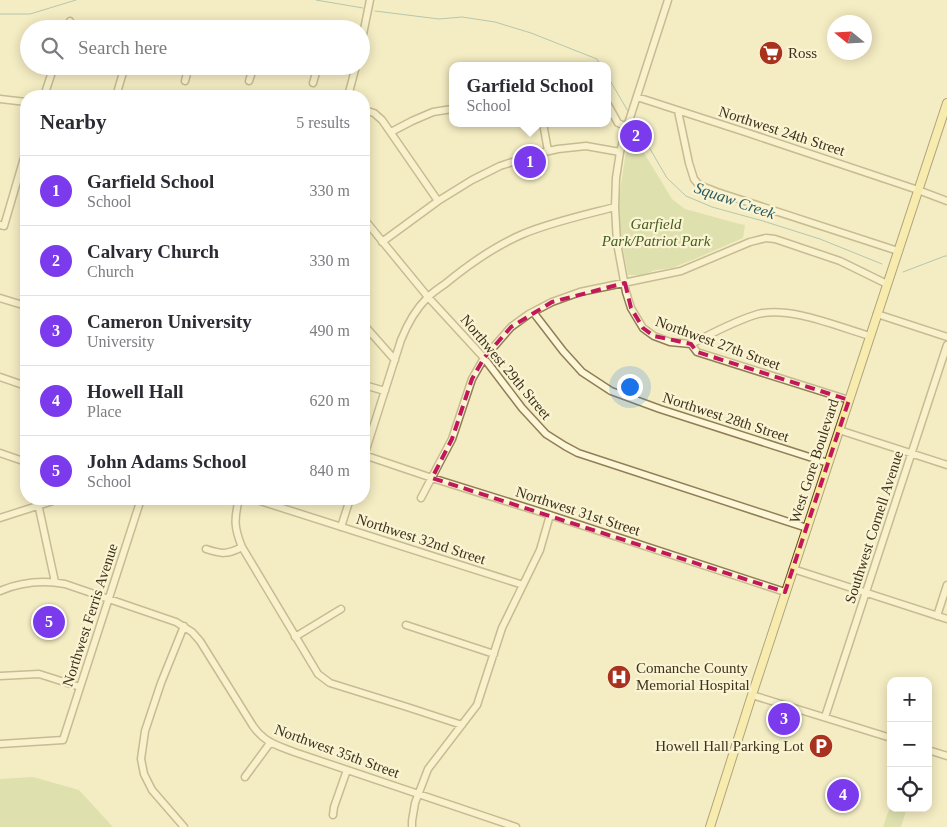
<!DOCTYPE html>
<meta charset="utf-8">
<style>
body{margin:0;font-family:"Times New Roman",serif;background:#f2f2f3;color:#2b2b33}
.controls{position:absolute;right:15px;bottom:15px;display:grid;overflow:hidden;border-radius:10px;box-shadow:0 2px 12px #0003}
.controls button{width:45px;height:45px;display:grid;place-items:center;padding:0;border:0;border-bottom:1px solid #e1e1e2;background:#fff;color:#2b2b33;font:25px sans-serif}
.compass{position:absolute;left:827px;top:15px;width:45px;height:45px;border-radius:50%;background:#fff;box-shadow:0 2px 12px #0003;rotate:288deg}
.you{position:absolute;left:629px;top:386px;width:18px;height:18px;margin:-12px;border:4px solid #fff;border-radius:50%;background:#1a73e8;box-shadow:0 0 0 8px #1a73e833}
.badge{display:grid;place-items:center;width:32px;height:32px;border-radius:50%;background:#7c3aed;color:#fff;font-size:16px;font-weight:700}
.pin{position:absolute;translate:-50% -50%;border:2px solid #fff;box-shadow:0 1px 5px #0006}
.popup{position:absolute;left:449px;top:62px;width:162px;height:65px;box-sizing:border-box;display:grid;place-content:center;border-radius:10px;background:#fff;filter:drop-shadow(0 1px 4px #0005);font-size:16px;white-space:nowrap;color:#7c7c81}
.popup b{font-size:19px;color:#2b2b33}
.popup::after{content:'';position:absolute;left:50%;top:100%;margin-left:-10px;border:10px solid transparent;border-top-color:#fff}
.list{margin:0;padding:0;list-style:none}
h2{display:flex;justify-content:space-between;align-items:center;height:65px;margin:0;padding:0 20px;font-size:21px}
h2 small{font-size:16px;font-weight:400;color:#7c7c81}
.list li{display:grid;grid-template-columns:32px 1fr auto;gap:15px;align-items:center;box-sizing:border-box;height:70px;padding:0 20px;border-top:1px solid #e1e1e2}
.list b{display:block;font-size:19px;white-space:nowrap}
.list p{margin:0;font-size:16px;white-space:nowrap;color:#7c7c81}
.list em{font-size:16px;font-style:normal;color:#7c7c81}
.icon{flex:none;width:28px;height:28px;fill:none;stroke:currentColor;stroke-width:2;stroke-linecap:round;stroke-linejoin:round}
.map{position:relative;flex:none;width:947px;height:827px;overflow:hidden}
.search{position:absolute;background:#fff;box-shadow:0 2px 12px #0003;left:20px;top:20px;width:350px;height:55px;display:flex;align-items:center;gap:12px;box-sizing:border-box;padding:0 18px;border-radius:28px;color:#7c7c81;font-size:19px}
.panel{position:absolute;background:#fff;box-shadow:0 2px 12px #0003;left:20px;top:90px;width:350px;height:415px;border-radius:20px}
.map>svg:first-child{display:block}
</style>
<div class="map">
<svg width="947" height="827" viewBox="0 0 947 827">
<rect width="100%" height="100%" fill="#f4ecc2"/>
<path fill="#c3d394" d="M641,148L672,199L685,209L736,223L745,225L743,238L697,258L672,268L656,270L642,275H628L619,230L618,206L626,151Z
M33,777L79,790L113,827H0V779Z
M891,804V808H907L901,827H883Z"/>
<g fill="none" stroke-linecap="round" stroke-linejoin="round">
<path stroke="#6a9691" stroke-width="1" d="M316,0L363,8
M375,11L439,19L462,17L495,22L531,33L597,59L601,66
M0,14H30L76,0
M608,77L629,113
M632,118L667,178L686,196L712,207L763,221L820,239L882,264
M903,272L945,256H947"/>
<g stroke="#907e56" stroke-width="9">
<path id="minor" d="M668,0L627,127L620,152L616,178L615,207L617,243L626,292L631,308L643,328L654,336L670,342L691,344L697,352L849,400
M67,29L70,21
M361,44L370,0
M185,81L189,66
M249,81L254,66
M313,83L318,66
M44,96L54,66
M116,96L125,66
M348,96L356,66
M637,97L745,132L918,190L947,201
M0,99L26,102
M608,105L618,123L627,127
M364,110L374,113L382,120L438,201
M678,111L689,163L694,179L699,185L717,192L898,251
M543,123L548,151
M391,132L412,121L433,112L452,109
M364,219L428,297L484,358L522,408L546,434L565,446L578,453L807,528
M0,225L4,226L26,151
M382,242L438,201L472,180L500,166L540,153L558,149L586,146L620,152
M0,298L26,306
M533,312L563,351L582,372L611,391L660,409L828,463
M877,314L947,337
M364,325L395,360
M691,344C713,333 734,321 758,314C791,306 838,327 870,336
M0,377L26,386
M364,385L385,391
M839,430L947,465
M0,453L23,461L26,464
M364,455L432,478L550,515L785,592
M364,456L401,340C407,325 415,310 427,298C432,293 439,288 445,284C468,265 495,246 523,234C552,222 584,215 615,207
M421,498L452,439L472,379L484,358L511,327L529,314L552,302L580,292L681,271L750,242L766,238L775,239L840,261L887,284
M37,499L55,582
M239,499C234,519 234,528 242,547L318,674L330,683L407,707L462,725
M254,499L523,585
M0,518L59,499
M341,527L350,499
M206,549C221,554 227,555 242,547
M793,569L947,619
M0,591C21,582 42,580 65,584L176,622L192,632L200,641L253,726C264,742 276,745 294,752L516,827
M937,616L947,585
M406,625L494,654
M184,626L161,683L145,731L141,759L144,774L152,790L184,827
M295,637L341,609
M0,676L39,674L80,687
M752,695L891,738
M825,717L947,345
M0,744L63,740L141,499
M928,750L947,756
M245,777L270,743
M333,815L334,807L347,770
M412,827V821L415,803L428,769L477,705L502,628L540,550L550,515"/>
</g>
<g stroke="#5e4a2b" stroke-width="10">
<path id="major" d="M710,827L752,695L947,103"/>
</g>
<use href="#minor" stroke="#fdf7d7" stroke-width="6"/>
<use href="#major" stroke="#fbeb96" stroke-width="8"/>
</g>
<path d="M0 0H947V827H0ZM625,283L631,308L643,328L654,336L691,344L697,352L849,400L785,592L432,478L452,439L472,379L484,358L511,327L552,302Z" fill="#f4ecc2" fill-opacity=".55" fill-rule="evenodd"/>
<path fill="none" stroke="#c2185b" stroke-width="4" stroke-dasharray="10 6" stroke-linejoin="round" d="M625,283L631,308L643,328L654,336L691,344L697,352L849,400L785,592L432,478L452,439L472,379L484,358L511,327L552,302Z"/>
<defs>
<g id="supermarket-disc" transform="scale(1.25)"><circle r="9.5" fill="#a8321e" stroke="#faf4d3"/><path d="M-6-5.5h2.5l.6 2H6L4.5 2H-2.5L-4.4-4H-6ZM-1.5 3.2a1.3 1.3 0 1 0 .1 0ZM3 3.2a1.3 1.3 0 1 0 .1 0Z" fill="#fff"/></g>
<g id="hospital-disc" transform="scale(1.25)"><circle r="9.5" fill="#a8321e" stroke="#faf4d3"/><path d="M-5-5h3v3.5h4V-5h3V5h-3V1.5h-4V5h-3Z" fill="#fff"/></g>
<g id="parking-disc" transform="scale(1.25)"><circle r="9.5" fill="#a8321e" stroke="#faf4d3"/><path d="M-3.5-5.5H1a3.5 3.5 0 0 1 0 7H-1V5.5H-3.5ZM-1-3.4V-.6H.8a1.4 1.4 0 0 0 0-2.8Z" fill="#fff"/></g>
</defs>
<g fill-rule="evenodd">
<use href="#supermarket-disc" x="771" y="53"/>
<use href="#hospital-disc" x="619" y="677"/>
<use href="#parking-disc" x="821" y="746"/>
</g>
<g text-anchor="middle" stroke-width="4.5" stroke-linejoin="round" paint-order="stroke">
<g font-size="15" fill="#3e321c" stroke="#faf4d3" text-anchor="start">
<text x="788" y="58">Ross</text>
<text x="636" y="673">Comanche County<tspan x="636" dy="17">Memorial Hospital</tspan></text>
<text x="804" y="751" text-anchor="end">Howell Hall Parking Lot</text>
</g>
<g font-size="15" fill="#3e321c" stroke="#faf4d3">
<text transform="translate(782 131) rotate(18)" y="5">Northwest 24th Street</text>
<text transform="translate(718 343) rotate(20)" y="5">Northwest 27th Street</text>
<text transform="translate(506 367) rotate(50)" y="5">Northwest 29th Street</text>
<text transform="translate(726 417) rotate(18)" y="5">Northwest 28th Street</text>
<text transform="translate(814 461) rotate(-72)" y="5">West Gore Boulevard</text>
<text transform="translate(578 511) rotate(18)" y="5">Northwest 31st Street</text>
<text transform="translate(874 527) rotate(-72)" y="5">Southwest Cornell Avenue</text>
<text transform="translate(421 539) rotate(18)" y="5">Northwest 32nd Street</text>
<text transform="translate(90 615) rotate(-72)" y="5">Northwest Ferris Avenue</text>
<text transform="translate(337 751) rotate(20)" y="5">Northwest 35th Street</text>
</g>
<g font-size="15" font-style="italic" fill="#455d20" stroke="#faf4d3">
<text x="656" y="229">Garfield<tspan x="656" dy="17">Park/Patriot Park</tspan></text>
</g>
<g font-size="16" font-style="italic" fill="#2a5b60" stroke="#faf4d3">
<text transform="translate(735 200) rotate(19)" y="6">Squaw Creek</text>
</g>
</g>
</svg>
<div class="controls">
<button>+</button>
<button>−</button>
<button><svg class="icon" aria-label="locate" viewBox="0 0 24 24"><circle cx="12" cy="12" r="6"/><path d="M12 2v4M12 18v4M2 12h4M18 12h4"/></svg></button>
</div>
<svg class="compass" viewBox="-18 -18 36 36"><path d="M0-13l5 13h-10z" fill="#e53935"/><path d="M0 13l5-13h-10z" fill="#7c7c81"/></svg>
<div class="you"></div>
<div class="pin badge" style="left:530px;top:162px">1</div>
<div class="popup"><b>Garfield School</b>School</div>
<div class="pin badge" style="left:636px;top:136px">2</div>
<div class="pin badge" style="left:784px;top:719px">3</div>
<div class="pin badge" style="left:843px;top:795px">4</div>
<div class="pin badge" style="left:49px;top:622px">5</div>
<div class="search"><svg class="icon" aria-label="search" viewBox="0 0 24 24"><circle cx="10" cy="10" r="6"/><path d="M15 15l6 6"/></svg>Search here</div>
<section class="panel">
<h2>Nearby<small>5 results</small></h2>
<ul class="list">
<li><span class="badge">1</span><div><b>Garfield School</b><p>School</p></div><em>330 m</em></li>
<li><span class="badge">2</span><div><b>Calvary Church</b><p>Church</p></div><em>330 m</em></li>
<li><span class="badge">3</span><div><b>Cameron University</b><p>University</p></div><em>490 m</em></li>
<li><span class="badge">4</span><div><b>Howell Hall</b><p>Place</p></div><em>620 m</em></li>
<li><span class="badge">5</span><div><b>John Adams School</b><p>School</p></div><em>840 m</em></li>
</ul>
</section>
</div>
